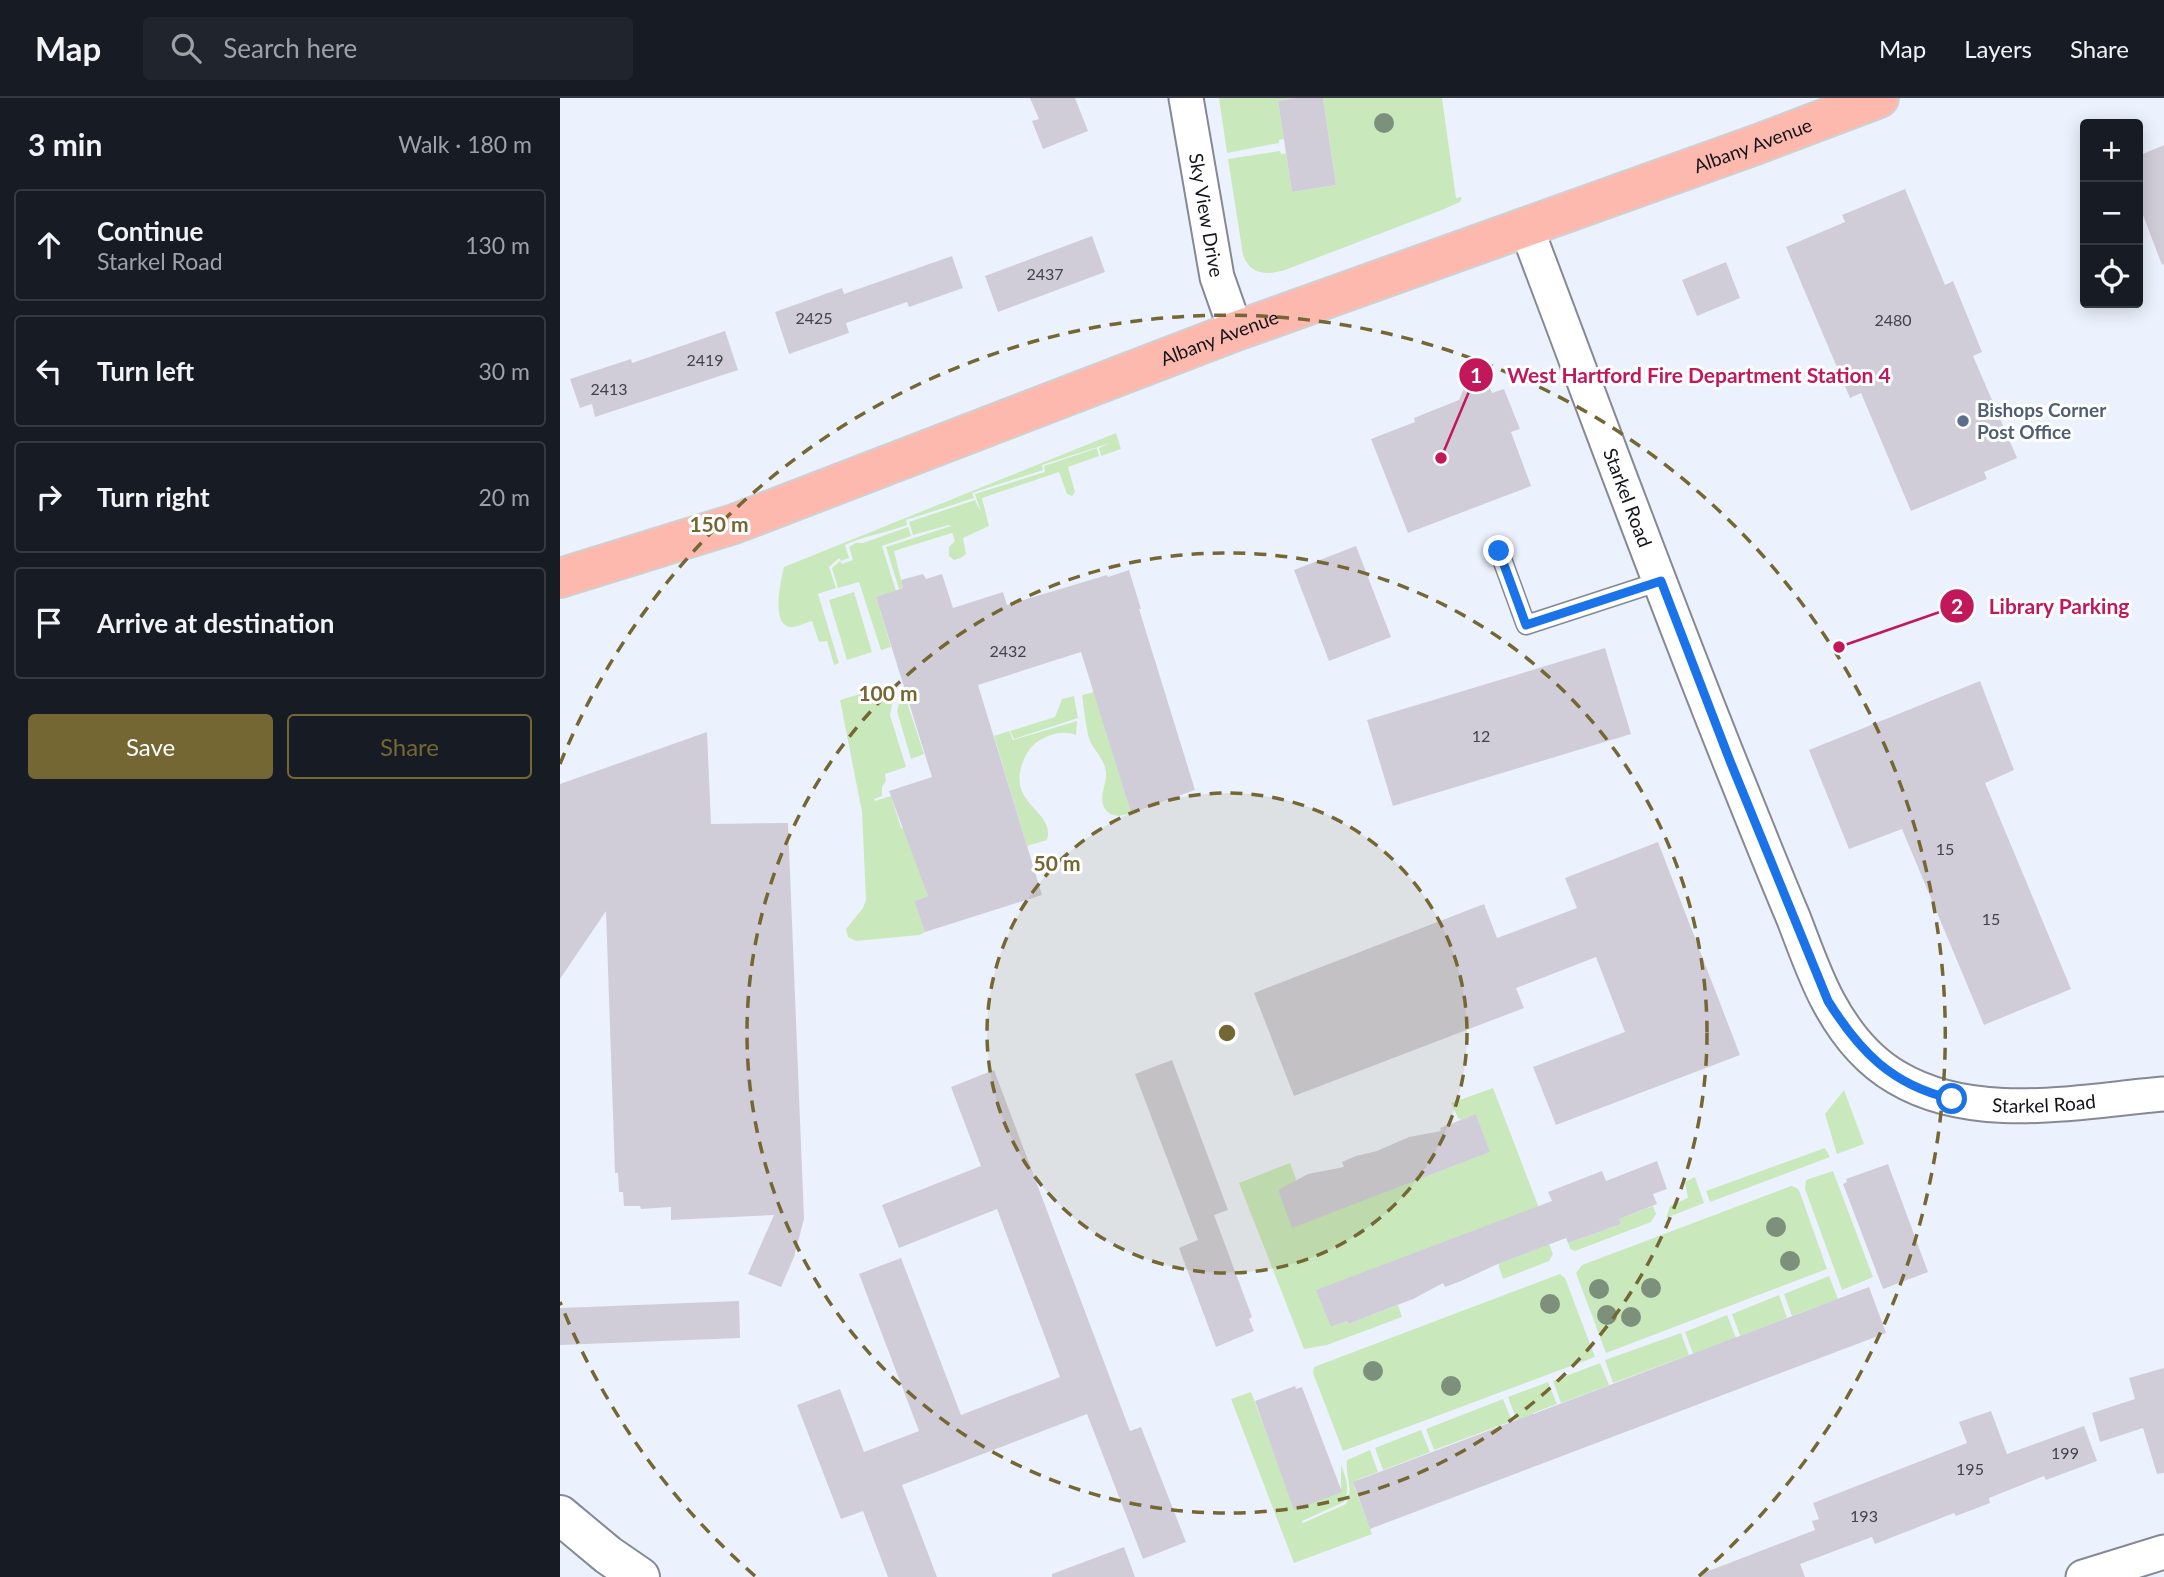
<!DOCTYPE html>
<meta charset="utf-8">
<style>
body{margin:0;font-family:Lato,sans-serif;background:#20242c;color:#f1f3f6}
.controls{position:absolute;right:21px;top:21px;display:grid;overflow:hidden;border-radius:7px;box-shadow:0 4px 18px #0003}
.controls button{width:63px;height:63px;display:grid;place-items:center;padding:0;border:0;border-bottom:2px solid #363941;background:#171b24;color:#f1f3f6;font:35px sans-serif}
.stop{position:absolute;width:21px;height:21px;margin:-16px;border:5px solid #1a73e8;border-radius:50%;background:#fff}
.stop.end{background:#1a73e8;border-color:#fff;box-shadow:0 2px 7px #0008}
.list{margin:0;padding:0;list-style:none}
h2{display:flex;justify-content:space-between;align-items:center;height:91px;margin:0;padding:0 28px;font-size:30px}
h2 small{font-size:23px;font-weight:400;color:#9ea1a6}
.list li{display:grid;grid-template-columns:46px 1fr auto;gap:21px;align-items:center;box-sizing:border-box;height:112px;margin:0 14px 14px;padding:0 14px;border:2px solid #363941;border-radius:7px}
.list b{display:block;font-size:26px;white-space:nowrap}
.list p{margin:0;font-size:23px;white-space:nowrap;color:#9ea1a6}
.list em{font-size:23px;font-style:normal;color:#9ea1a6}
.actions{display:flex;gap:14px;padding:21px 28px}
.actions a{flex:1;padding:16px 0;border:2px solid #756734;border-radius:7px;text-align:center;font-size:24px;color:#756734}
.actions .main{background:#756734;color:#fff}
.icon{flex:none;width:38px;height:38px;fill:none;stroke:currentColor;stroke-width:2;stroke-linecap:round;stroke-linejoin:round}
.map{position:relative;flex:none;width:1604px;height:1479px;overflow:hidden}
header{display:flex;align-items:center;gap:42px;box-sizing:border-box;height:98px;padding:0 35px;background:#171b24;border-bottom:2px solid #363941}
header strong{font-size:33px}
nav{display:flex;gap:38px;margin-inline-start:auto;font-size:24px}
.search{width:490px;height:63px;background:#20242c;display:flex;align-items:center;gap:18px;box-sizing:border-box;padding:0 24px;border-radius:7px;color:#9ea1a6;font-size:26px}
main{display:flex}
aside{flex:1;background:#171b24}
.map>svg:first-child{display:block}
</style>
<header>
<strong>Map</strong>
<div class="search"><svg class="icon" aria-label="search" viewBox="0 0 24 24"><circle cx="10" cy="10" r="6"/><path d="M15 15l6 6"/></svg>Search here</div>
<nav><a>Map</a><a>Layers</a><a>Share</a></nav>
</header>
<main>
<aside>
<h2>3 min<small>Walk · 180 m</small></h2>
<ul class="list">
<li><svg class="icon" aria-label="ahead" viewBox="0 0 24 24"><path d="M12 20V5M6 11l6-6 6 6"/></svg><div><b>Continue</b><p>Starkel Road</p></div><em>130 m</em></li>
<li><svg class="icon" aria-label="left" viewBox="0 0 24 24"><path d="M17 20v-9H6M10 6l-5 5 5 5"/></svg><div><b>Turn left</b></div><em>30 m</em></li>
<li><svg class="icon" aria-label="right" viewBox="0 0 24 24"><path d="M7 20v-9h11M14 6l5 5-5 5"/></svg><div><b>Turn right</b></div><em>20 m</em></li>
<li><svg class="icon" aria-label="arrive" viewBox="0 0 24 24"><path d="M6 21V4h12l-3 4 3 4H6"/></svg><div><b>Arrive at destination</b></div></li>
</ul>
<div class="actions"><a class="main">Save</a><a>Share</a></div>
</aside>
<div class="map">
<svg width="1604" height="1479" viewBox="0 0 1604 1479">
<rect width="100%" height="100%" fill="#ecf2fd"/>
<path fill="#c9e9bd" d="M659,0H735L718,3L724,41L719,42V45L667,55Z
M763,0H882L896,100L902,99L900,104L882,112L725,172C707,177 691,178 683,157L668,61L720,53L721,56L726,55L732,94L776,87Z
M556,335L561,351L541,358L539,350L550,345L482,367L483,372L412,395L414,400L346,422L347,427C326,435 303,438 285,447L289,460L281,463L279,460L269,469L276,490L258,496L279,565L274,567L267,543L259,544L252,523C245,525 236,530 229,529C211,525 221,481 224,469Z
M537,350L539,358L508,369L515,394L512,398L507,396L499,374L422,400L429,428L403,440L406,456L401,460L394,462L389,458V449L395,443L392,435L334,453L343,490L339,491L326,449L391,428L389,427L353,437L349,424L415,402L421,414L415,396L485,374L484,368Z
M348,429L351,438L322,448L336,493L316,499L331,549L321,552L299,484L278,490L272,470L280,463L282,466L293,462L289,449L295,445H303Z
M294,494L312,554L287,562L269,502Z
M334,586L335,591L330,617L346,669L325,676L326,683L322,689V698L314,701L315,703L331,698L341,730L345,731L368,798L354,803L365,834L359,837L296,843L288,839L286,831L303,810L306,802L302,714L280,602Z
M343,592L364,656L351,661L337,613Z
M534,594L571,715C562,718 552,720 546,712C537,700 547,687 546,674C544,661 537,656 531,645C526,635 524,609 522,597Z
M514,598L518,620L454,641L450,633L495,619L502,601Z
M517,623L516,637C505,633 494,635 484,640C473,645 467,653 463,664C446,707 496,712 487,742L467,748L434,638L449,633L453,642Z
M933,990L979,1110L757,1192L771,1229L787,1223L788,1226L838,1207L842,1219L767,1247L744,1251L679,1085L730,1065L736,1081L735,1085L718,1092L733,1129L930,1054L916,1017L901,1022L898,1020L891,1005Z
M1284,992L1304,1046L1277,1056L1265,1016Z
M1265,1050L1270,1059L1150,1104L1146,1093Z
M1273,1073L1313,1179L1282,1192L1245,1091L1246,1082Z
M1135,1079L1144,1105L1106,1120L1110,1108L1128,1100L1125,1084Z
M1231,1088L1235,1089L1239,1092L1267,1171L1046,1255L1016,1175L1022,1167Z
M1093,1108L1096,1116L1091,1124L1015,1153L1010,1151L1008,1145L1061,1126L1059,1121Z
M989,1146L993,1156L989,1163L943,1181L939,1169V1165Z
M1000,1176L1005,1180L1035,1259L783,1353L753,1275L754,1269Z
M1269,1178L1278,1201L1232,1218L1224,1196Z
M1219,1197L1227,1220L1180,1238L1172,1216Z
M1167,1217L1176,1240L1150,1301L1125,1234Z
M1121,1235L1129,1257L1053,1285L1045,1262Z
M1040,1265L1049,1287L1001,1305L993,1283Z
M988,1284L997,1306L973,1315L976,1323L974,1368L948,1299Z
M691,1294L735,1411L781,1391V1366C785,1379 791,1390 784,1404L742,1423L743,1425L786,1406C794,1390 785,1378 787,1362L810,1352L818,1374L797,1382L798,1386L794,1388L812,1436L734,1465L671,1301Z
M943,1301L952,1323L874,1352L866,1331Z
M861,1332L870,1354L823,1372L815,1350Z"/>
<path fill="#d0cdd9" d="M470,0H515L528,33L483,51L472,23L479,21Z
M735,0H763L776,87L732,94L718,3Z
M1604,47V166L1602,167L1578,104V58Z
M1345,91L1385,187L1393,183L1422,254L1413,258L1457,360L1424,374L1427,381L1351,413L1301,295L1290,300L1226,149L1285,124L1282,117Z
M532,138L545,174L438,214L425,178Z
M392,158L403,190L349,209L347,204L286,225L289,235L229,256L215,214L282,190L284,196Z
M1166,164L1180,200L1137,218L1122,182Z
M165,233L178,272L35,319L32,306L20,310L10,281L71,261L72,265Z
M905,288L920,293L930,290L932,295L944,291L960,331L951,334L971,388L848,435L811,341L855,324L854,320L899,302Z
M796,448L831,539L769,563L734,472Z
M569,472L581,511H579L635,692L571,715L521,554L418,587L482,797L365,834L354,803L368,798L329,693L372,679L316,499L343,490L341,482L363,476L366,481L382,476L393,510L443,494L447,507L547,477L548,479Z
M1045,550L1071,636L833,708L807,622Z
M1420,583L1454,672L1425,685L1511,891L1424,927L1342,731L1289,751L1249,652Z
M147,634L151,726L228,725L244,1121L234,1159L221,1189L188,1176L214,1117L111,1122V1109L81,1111L80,1108H64L63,1094H59L58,1075H55L46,813L0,881V686Z
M1098,744L1180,957L996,1027L973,969L1065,934L1036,859L956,890L964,910L734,998L694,895L924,806L937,840L1017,810L1005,780Z
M612,962L668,1112L654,1117L692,1219L689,1221L694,1233L656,1249L619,1150L638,1142L575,976Z
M434,972L570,1333L581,1329L626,1444L583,1461L527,1316L342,1387L377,1479H328L303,1413L281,1421L237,1307L280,1291L304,1354L359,1333L299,1176L341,1160L401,1317L500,1279L437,1111L339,1150L322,1107L421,1068L391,989Z
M916,1016L930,1054L732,1130L718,1092L748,1076L784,1069L782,1064L796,1058L817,1053L849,1039L881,1033L880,1030Z
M1097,1063L1107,1091L1093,1096L1097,1106L1059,1121L1061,1126L1008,1145L1006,1140L940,1165L901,1183L885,1189L883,1185L853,1201L788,1226L787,1223L771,1229L756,1192L992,1103L988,1094L1042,1073L1046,1083Z
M1328,1066L1368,1174L1323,1191L1283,1086L1287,1084L1286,1081Z
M1309,1189L1326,1235L810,1431L793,1384Z
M179,1203L180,1240L0,1247V1210Z
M1604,1270V1375L1597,1376L1583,1330L1540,1344L1532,1315L1575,1301L1569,1280Z
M735,1288L736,1291L742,1289L782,1394L734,1412L695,1303Z
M1431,1313L1447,1356L1524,1328L1537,1363L1486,1382L1484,1378L1429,1400L1430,1405L1396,1418L1394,1415L1315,1446L1312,1439L1240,1466L1245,1479H1139L1138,1477L1255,1432L1252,1423L1259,1421L1253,1405L1407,1345L1399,1324Z
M564,1449L575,1479H492V1476Z"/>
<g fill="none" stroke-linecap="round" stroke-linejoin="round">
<g stroke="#848994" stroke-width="21">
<path id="lane" d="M939,453L966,527L1101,483"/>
</g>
<g stroke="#848994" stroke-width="37">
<g id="street">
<path id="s1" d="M626,0L657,179L676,233"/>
<path id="s2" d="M966,129C1036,314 1104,501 1178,684C1196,729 1214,774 1233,819C1244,847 1254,877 1268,903C1284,933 1307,962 1336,979C1414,1026 1519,1003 1604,996"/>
<path d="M1523,1479L1604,1454"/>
</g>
</g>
<g stroke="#848994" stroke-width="42">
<path id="secondary" d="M0,1417L48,1457L80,1479"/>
</g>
<g stroke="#d0d0d1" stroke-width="42">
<g id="highway">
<path id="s3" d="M0,480L174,426L676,233L1198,46L1319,0"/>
</g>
</g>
<use href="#lane" stroke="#fff" stroke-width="18"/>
<use href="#street" stroke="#fff" stroke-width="33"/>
<use href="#secondary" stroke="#fff" stroke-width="38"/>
<use href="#highway" stroke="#feb9af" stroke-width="38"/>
</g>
<g fill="#7c907c">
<circle cx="824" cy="25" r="10"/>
<circle cx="1216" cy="1129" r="10"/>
<circle cx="1230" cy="1163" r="10"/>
<circle cx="1091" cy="1190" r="10"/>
<circle cx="1039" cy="1191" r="10"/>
<circle cx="990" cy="1206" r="10"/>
<circle cx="1047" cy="1217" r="10"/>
<circle cx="1071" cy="1219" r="10"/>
<circle cx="813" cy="1273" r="10"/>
<circle cx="891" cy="1288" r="10"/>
</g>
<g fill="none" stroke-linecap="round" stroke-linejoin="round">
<path stroke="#1a73e8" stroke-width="9" d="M939,453L966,527L1101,483L1170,663L1268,903C1300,954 1332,987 1392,1001"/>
</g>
<circle cx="667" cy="935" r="240" fill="#756734" fill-opacity=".12"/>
<g fill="none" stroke="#756734" stroke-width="3.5" stroke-dasharray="12 9">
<circle cx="667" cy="935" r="240"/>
<circle cx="667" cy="935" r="480"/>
<path d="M195 1478A719 719 0 0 1 0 1204M0 666A719 719 0 1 1 1139 1478"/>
</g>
<circle fill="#5c6f8a" stroke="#fff" stroke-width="2.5" cx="1403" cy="323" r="7"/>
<g text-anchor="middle" stroke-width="6" stroke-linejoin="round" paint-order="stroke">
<g font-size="16" fill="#424248">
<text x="485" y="182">2437</text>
<text x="254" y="226">2425</text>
<text x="1333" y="228">2480</text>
<text x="145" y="268">2419</text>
<text x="49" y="297">2413</text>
<text x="448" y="559">2432</text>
<text x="921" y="644">12</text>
<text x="1385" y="757">15</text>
<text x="1431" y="827">15</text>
<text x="1505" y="1361">199</text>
<text x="1410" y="1377">195</text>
<text x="1304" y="1424">193</text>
</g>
<g font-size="19" fill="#121418" stroke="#fff">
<text dy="7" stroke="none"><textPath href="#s3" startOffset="1269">Albany Avenue</textPath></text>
<text dy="7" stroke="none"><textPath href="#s1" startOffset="119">Sky View Drive</textPath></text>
<text dy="7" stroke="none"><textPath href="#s3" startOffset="702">Albany Avenue</textPath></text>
<text dy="7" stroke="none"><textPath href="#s2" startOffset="289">Starkel Road</textPath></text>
<text dy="7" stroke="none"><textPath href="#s2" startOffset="1087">Starkel Road</textPath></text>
</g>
<g font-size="19" font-weight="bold" fill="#4e5e75" stroke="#fff" text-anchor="start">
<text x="1417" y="319">Bishops Corner<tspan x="1417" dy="22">Post Office</tspan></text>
</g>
</g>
<circle cx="667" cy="935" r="10" fill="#756734" stroke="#fff" stroke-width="3.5"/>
<g font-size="21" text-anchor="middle" font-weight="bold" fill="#756734" stroke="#fff" stroke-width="6" stroke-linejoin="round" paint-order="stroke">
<text x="159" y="434">150 m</text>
<text x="328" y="603">100 m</text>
<text x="497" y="773">50 m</text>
</g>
<path fill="none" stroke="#c2185b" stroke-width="2.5" d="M881 360L916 277M1279 549L1397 508"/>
<g fill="#c2185b" stroke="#fff" stroke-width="2.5">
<circle cx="881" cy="360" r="7"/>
<circle cx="1279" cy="549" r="7"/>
<circle cx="916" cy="277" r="18"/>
<circle cx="1397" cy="508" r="18"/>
</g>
<g font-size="21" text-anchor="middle" font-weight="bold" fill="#fff">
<text x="916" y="285">1</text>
<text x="1397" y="516">2</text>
</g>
<g font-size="21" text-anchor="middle" font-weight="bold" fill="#c2185b" stroke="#fff" stroke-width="6" stroke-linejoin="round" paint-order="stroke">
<text x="1139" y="285">West Hartford Fire Department Station 4</text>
<text x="1499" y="516">Library Parking</text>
</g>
</svg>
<div class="controls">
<button>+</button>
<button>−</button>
<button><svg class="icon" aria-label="locate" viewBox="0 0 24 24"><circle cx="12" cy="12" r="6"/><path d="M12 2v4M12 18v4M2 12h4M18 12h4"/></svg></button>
</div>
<div class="stop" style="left:1392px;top:1001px"></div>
<div class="stop end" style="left:939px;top:453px"></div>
</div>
</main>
